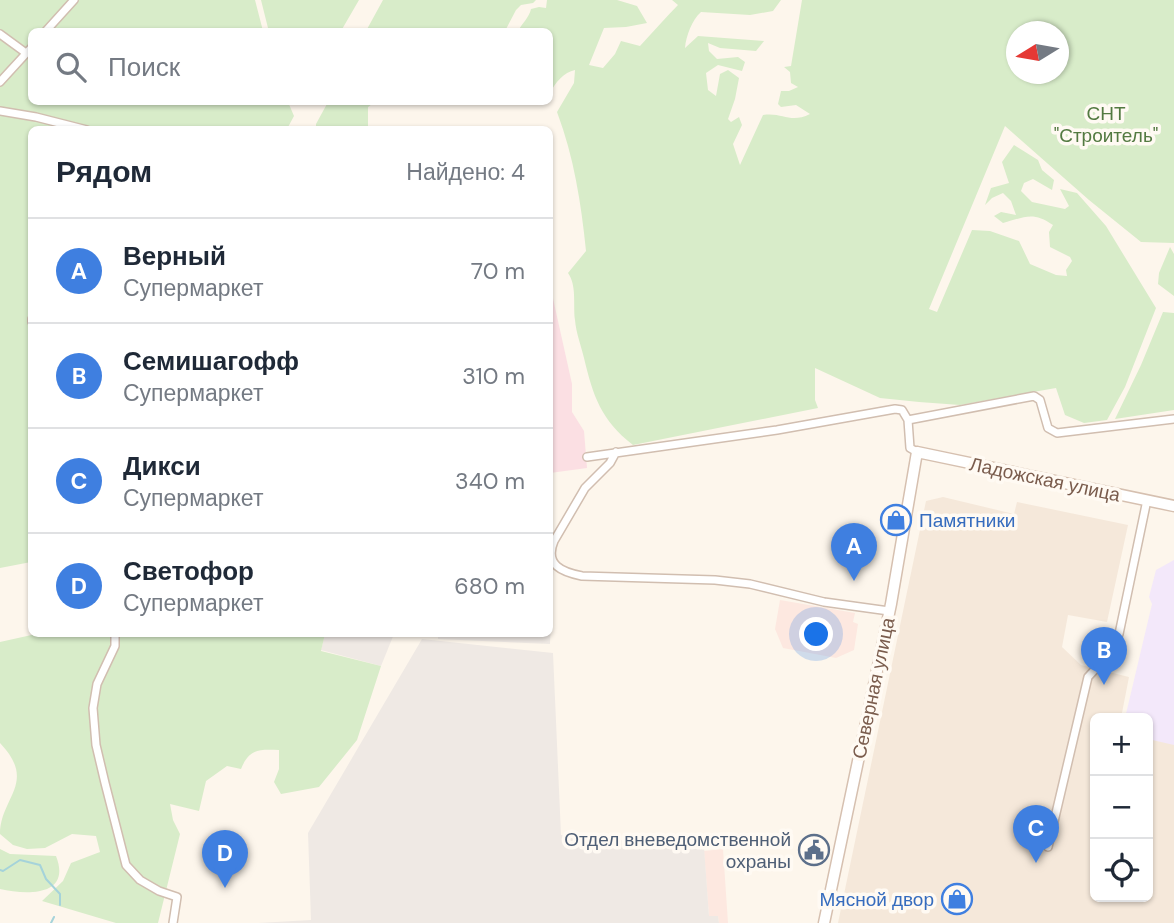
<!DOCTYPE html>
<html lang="ru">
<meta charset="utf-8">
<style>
body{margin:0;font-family:"DM Sans",sans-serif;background:#f6f6f7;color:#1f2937}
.controls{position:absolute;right:21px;bottom:21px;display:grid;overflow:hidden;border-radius:10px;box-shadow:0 2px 5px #0004}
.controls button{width:63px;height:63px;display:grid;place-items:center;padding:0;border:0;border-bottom:2px solid #e0e1e3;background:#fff;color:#1f2937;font:35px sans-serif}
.compass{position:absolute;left:1006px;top:21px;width:63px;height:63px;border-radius:50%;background:#fff;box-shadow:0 2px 5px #0004;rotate:259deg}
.you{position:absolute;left:817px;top:635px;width:24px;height:24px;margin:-18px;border:5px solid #fff;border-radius:50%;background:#1a73e8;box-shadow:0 0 0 10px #1a73e833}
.badge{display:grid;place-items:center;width:46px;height:46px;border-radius:50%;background:#111827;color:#fff;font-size:23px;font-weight:700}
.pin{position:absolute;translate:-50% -58px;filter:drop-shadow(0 2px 4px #0008)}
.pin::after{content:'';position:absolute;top:37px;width:24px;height:21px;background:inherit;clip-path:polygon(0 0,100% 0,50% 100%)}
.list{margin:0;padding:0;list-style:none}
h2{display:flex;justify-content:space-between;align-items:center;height:91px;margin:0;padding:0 28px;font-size:30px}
h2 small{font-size:23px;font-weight:400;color:#747a83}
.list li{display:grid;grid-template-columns:46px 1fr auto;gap:21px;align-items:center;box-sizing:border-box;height:105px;padding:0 28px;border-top:2px solid #e0e1e3}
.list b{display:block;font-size:26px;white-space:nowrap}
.list p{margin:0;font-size:23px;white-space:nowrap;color:#747a83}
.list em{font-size:23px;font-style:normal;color:#747a83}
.icon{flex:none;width:38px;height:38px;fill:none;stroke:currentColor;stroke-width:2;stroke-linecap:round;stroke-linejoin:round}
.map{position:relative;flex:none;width:1174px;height:923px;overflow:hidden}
.search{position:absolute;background:#fff;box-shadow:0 2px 5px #0004;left:28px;top:28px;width:525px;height:77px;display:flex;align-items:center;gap:18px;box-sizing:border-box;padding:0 24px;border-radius:10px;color:#747a83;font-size:26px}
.panel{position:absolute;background:#fff;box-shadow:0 2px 5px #0004;left:28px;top:126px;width:525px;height:511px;border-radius:10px}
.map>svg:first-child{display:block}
</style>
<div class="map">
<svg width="1174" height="923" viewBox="0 0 1174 923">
<rect width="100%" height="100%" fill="#fdf6ec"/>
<path fill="#f5e8da" d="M943,497L1014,514L1017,502L1128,525L1107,622L1068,615L1062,647L1081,665L1129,677L1121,718H1095V897H1148V738L1174,743V923H838L926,501Z"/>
<path fill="#fde8e0" d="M780,600L855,613L853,622L858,624L854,650L836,658L783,648L775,629Z
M723,849L728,923H719L718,916H709L704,851Z"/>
<path fill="#efe9e4" d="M550,557H554L550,644L438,639V634H550Z
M325,634H394L381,666L321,650Z
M422,639L553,653L561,835L704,847L709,916H718L719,923H258L311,920L308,833Z"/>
<path fill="#f3e8fa" d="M1174,560V745L1148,739V718H1125L1152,604L1149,597L1156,570Z"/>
<path fill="#fbdfe3" d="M550,285L572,384V412L584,431L587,468L550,473Z"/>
<path fill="#d8ecc9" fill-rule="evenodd" d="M0,0H255L263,31L32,32V102H288L294,116L287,129L32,130L31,562L0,568Z
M261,0H359L341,31L269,32Z
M383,0H536L533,3L521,5L516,10L505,31H366Z
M547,0H617L637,6L647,23L626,27L604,28L589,65L603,68L615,54L621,41L640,46C653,32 665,18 678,5L672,0H781L773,11L750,15L701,12C692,20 686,36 685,48L698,36L764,41L756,51L720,48L708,43L709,51L717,59L738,57L745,62L742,71L718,65L706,73L708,90L716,96L720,74L728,70L739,78L735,99L728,119L731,122L739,117L742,125L733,144L740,165L763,115C783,112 790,124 810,114L796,105L781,107L778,104L781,91H789L798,87L791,83L790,72L784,67L791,66L802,0H1174V243L1141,242L1089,200L1005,126L929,309L937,312L972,230L990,231L1019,241L1030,264L1056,275L1067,276L1066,270L1072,261L1070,257L1050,247L1049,232L1053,225C1033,211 1025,217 1003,223L994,216L1001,212L1016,215L1011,201L1003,193L992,198L985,205L991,188L1009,183L1002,162L1014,145L1038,160L1042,170L1054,180L1052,190L1033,179L1024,183L1021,191L1032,202L1065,209L1069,206L1060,189L1077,193L1106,226L1156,308L1125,387L1107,420L1084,423L1065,415L1056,388L960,405L919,402L880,398L815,368V400L818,408L633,445C601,420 593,396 584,358C581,345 576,333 575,320C573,304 577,286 568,273L586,251C581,203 574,157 557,112L574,83L575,70C564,72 555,83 550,93V32L518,31C522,23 529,18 531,9L539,7L546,8ZM1016,32H1058V74H1016Z
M328,102H375L368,107V129H316V124Z
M1170,247L1174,254V296L1158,284L1159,273Z
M1163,312L1174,313V410L1115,419L1141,365Z
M36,634H325L321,651L381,666L357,740L319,787L281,794L274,782L279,769V750C259,749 249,749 241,769L227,766L206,781L199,811L170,804L173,820L180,834L158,923H116L42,901L63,881L71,863L100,852L96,836L72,834L45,848L27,849L13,845L0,834C0,797 38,783 0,743V642Z
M0,849L10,854L56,856C72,897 26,895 0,889Z"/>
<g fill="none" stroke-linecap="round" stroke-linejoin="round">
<path stroke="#a5d3da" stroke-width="2" d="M0,870L3,871L20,860L40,865L46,879L60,894V905
M51,923L54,917"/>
<g stroke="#d1beb0" stroke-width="10">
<path id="street" d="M45,32L74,0
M0,34L26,53
M0,82L32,47
M0,111L36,117L87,130
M32,319V322
M908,420L1034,396L1040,400L1048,428L1057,433L1174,419
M616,452L610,463L585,488L554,541C544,565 562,572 582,576L715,580L750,584L824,602L889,611
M587,457L777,430L895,409L902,410L908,420L910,448L917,452
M115,634V646L97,684L93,708L96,745L105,783L126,865L140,880L159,891L177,897L173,923
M1048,847L1088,677L1111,652L1119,634L1147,500"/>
</g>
<g stroke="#d6c0b0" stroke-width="13">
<path id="secondary" d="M824,923L891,604L917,452L1174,506"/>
</g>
<use href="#street" stroke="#fff" stroke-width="7"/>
<use href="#secondary" stroke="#fff" stroke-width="10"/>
</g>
<defs>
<g id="shop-ring" transform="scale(1.575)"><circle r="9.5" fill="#fffaf3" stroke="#3f7fe0" stroke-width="1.5"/><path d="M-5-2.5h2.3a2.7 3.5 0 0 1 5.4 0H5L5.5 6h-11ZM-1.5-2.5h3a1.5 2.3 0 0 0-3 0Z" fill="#3f7fe0"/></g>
<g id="civic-ring" transform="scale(1.575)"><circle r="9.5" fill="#fffaf3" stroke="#5c6f8a" stroke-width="1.5"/><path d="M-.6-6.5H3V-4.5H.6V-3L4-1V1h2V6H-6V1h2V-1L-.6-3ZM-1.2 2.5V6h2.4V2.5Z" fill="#5c6f8a"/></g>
</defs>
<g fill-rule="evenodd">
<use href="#shop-ring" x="896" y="520"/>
<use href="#civic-ring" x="814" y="850"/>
<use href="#shop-ring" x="957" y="899"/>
</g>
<g text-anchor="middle" stroke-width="7" stroke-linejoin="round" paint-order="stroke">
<g font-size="19" fill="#537a41" stroke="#fffaf3">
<text x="1106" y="120">СНТ<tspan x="1106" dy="22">"Строитель"</tspan></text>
</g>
<g font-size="19" fill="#7a5c4d" stroke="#fffaf3">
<text transform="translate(1045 479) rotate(12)" y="7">Ладожская улица</text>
<text transform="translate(873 688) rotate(-78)" y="7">Северная улица</text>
</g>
<g font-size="19" fill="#366cbe" stroke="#fffaf3" text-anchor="start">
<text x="919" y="527">Памятники</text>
<text x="934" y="906" text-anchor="end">Мясной двор</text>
</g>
<g font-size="19" fill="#4e5e75" stroke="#fffaf3" text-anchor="end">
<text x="791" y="846">Отдел вневедомственной<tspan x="791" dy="22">охраны</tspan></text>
</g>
</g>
</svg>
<div class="controls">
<button>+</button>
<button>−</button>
<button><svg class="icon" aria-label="locate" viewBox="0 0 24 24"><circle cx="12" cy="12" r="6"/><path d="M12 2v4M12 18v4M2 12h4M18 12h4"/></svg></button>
</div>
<svg class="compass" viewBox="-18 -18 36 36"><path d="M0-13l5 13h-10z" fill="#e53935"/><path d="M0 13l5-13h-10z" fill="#747a83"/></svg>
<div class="you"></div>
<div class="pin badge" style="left:854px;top:581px;background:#3f7fe0">A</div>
<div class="pin badge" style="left:1104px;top:685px;background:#3f7fe0">B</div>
<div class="pin badge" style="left:1036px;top:863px;background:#3f7fe0">C</div>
<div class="pin badge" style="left:225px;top:888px;background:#3f7fe0">D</div>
<div class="search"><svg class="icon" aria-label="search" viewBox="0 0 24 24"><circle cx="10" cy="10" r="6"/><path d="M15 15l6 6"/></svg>Поиск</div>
<section class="panel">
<h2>Рядом<small>Найдено: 4</small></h2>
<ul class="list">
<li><span class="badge" style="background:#3f7fe0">A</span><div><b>Верный</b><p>Супермаркет</p></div><em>70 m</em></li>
<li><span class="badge" style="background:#3f7fe0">B</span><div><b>Семишагофф</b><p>Супермаркет</p></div><em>310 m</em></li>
<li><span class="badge" style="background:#3f7fe0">C</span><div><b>Дикси</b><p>Супермаркет</p></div><em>340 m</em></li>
<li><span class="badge" style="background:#3f7fe0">D</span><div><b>Светофор</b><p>Супермаркет</p></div><em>680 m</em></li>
</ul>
</section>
</div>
